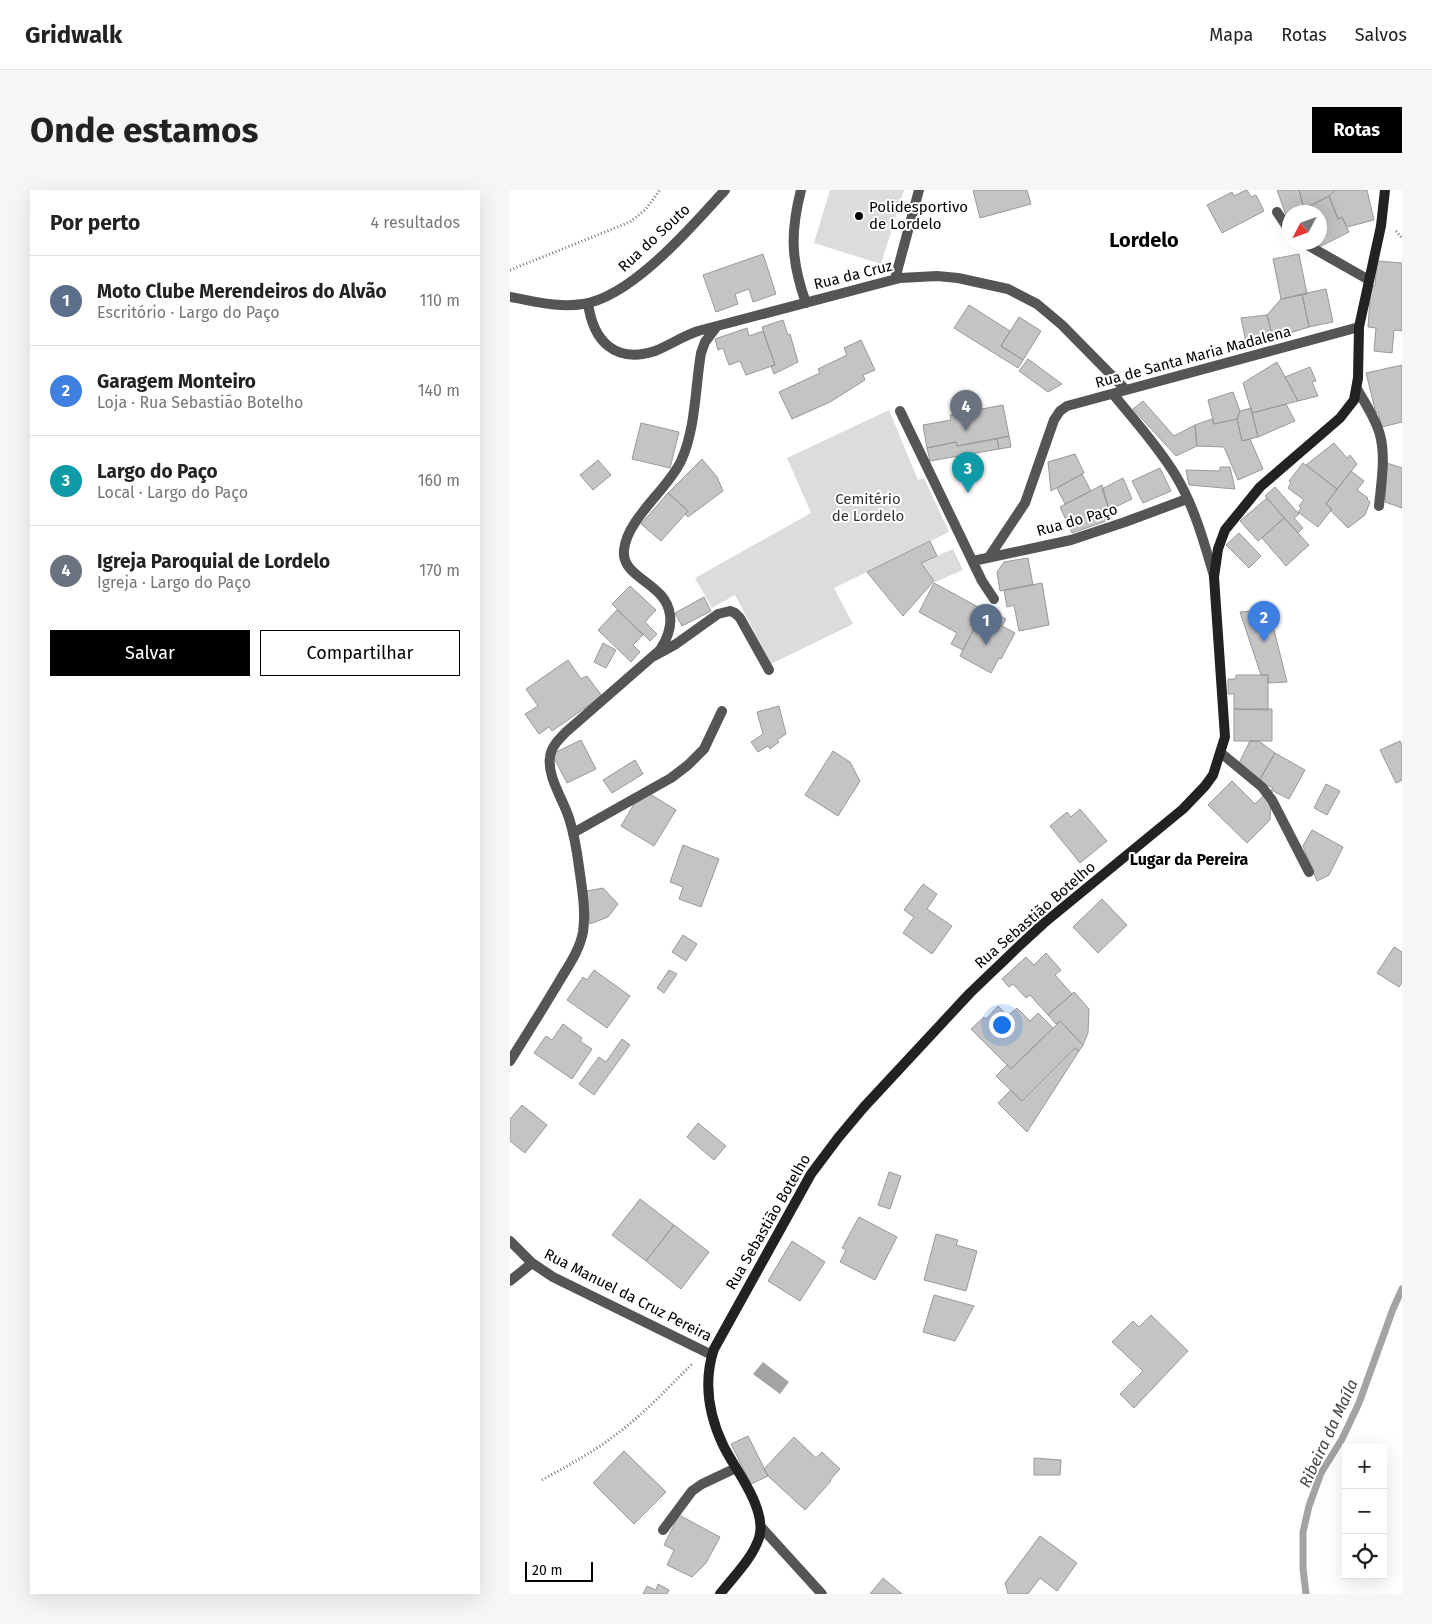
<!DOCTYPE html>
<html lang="pt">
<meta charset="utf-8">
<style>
body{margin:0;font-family:"Fira Sans",sans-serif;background:#f6f6f6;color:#222}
.controls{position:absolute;right:15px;bottom:15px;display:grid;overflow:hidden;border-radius:0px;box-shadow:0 5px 20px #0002}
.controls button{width:45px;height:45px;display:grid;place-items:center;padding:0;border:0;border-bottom:1px solid #e0e0e0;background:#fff;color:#222;font:25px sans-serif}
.compass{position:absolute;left:772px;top:15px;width:45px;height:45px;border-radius:50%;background:#fff;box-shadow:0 5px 20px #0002;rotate:229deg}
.scale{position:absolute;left:15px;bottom:12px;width:68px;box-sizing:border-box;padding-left:5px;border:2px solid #000;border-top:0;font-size:14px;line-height:18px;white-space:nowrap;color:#000;-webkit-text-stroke:4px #fff;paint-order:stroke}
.you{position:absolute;left:491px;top:834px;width:18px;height:18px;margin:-12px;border:4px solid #fff;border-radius:50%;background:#1a73e8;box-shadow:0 0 0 8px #1a73e833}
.badge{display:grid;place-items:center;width:32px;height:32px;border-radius:50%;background:#000;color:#fff;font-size:16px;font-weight:700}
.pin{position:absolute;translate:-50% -41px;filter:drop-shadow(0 1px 2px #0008)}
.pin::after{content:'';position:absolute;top:26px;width:18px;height:15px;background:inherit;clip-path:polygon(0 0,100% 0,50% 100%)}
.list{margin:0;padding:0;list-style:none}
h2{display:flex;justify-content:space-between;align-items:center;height:65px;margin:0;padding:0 20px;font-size:21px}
h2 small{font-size:16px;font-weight:400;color:#767676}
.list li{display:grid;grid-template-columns:32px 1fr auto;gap:15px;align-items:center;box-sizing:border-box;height:90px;padding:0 20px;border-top:1px solid #e0e0e0}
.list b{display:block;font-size:19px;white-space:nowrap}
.list p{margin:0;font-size:16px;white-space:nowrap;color:#767676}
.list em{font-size:16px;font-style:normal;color:#767676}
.actions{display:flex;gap:10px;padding:15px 20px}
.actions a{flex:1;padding:11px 0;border:1px solid #000;border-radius:0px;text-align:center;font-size:18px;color:#000}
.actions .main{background:#000;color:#fff}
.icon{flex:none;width:28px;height:28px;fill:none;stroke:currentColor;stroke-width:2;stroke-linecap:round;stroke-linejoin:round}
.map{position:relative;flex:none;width:892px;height:1404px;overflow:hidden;border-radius:0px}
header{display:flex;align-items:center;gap:30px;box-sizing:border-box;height:70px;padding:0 25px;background:#fff;border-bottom:1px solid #e0e0e0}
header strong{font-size:24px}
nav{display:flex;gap:28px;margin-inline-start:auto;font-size:18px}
.intro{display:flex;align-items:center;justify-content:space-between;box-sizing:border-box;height:120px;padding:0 30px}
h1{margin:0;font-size:35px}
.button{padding:12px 22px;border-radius:0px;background:#000;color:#fff;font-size:18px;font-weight:700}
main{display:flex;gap:30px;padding:0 30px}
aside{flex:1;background:#fff;border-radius:0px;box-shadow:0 5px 20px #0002}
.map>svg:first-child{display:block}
</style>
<header>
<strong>Gridwalk</strong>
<nav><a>Mapa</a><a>Rotas</a><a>Salvos</a></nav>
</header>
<div class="intro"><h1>Onde estamos</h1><a class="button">Rotas</a></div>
<main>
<aside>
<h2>Por perto<small>4 resultados</small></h2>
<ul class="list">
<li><span class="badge" style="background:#5c6f8a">1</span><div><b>Moto Clube Merendeiros do Alvão</b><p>Escritório · Largo do Paço</p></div><em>110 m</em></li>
<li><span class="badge" style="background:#3f7fe0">2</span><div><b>Garagem Monteiro</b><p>Loja · Rua Sebastião Botelho</p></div><em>140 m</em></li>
<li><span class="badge" style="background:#0f9aa8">3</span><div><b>Largo do Paço</b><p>Local · Largo do Paço</p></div><em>160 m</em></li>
<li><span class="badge" style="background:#6b7280">4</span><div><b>Igreja Paroquial de Lordelo</b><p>Igreja · Largo do Paço</p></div><em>170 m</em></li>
</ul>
<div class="actions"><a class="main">Salvar</a><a>Compartilhar</a></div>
</aside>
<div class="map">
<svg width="892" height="1404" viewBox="0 0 892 1404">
<rect width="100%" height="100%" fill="#fff"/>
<path fill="#dcdcdc" d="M320,0H394L371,74L304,53Z
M379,220L408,290L414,288L439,342L324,398L343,434L261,474L225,405L202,418L185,388L301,323L277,268Z
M443,359L453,380L425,392L411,373Z"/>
<path fill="#a3a3a3" d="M253,1172L279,1192L270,1204L243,1184Z"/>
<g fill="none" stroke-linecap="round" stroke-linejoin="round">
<path stroke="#a3a3a3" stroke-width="7" d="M796,1404L793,1378V1342L799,1316L811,1283L832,1249L849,1213L883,1119L892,1099"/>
</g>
<path fill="#c4c4c4" stroke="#999" d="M463,0H517L521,14L470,28Z
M736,0H737L741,7L746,5L754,21L712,43L697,15L722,2L724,6Z
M767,0H789L794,19L788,22H779V27L777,28Z
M789,0H825L819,6L794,19Z
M825,0H857L864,30L837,37L832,27L828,29L819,6Z
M819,6L828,29L832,27L839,42L807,58L797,52H809V22H788Z
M253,64L266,104L243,112L239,99L225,104L228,114L206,122L193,85Z
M789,64L797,104L771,109L763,69Z
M867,71L892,73V141L884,140L882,163L864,161L866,138L858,137L861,95L865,96Z
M816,99L823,132L799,137L792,104Z
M792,104L799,137L763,148L757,125L771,109Z
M459,115L500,141L491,156L513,170L508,178L444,138Z
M757,125L763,148L737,158L731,128Z
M509,127L531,141L513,170L491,156Z
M273,130L278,145L280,144L288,172L264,184L261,176L265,175L252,137Z
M237,138L239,146L253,141L265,175L236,185L230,171L219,175L213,158L208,160L205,149Z
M351,150L365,180L353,185L355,190L320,212L282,229L269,202L310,183L308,179L337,165L334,158Z
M518,169L552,194L538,202L509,181Z
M767,172L788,211L742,223L733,193Z
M892,175V232L872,237L868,222L866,223L856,183Z
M800,177L806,191L802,192L808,206L788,211L775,187Z
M723,202L730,221L727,229L704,234L698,210Z
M633,211L664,246L685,235L687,256L666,266L623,219Z
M776,214L785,231L748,247L742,223Z
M493,215L499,246L447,256L446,252L417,258L413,235L441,230L440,225Z
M741,218L748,247L732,251L727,229L730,221Z
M702,229L704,234L727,229L732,251L740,249L753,279L728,290L714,257L687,256L685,235Z
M131,233L169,242L160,278L122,269Z
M499,246L501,257L489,259L487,249Z
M487,249L489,259L420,271L417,258L446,252L447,256Z
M824,253L837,268L840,265L847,274L827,299L796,275Z
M565,264L574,283L541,301L538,272Z
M192,269L207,287L213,301L178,327L175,324L178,321L158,303Z
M88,270L101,285L83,300L70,285Z
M793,273L827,299L816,314L822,319L808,337L788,322L791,318L789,316L794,310L778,298L781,293L779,291Z
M877,273L892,278V318L875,312Z
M710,277H720L725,299L679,295L676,280L710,281Z
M650,278L661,301L633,313L622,291Z
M841,281L854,291L847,300L858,308L857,309L860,312L855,325L838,338L820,320L822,319L816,314Z
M572,284L581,301L555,314L547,298Z
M613,288L622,309L599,320L592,299Z
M592,295L602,329L562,343L550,317Z
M765,297L789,324L784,328L793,338L788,343L755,306Z
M158,303L178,321L151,351L131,334Z
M757,308L774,328L748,351L730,331Z
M774,328L799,355L776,376L752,348Z
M729,343L751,366L739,378L716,355Z
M420,351L427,366L411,373L424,391L393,426L357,382Z
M518,368L523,395L490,401L487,382L494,372Z
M424,393L470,418L466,425L470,427L453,460L441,454L447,443L409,422Z
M532,393L539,435L509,441L504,415L497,417L494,400Z
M120,396L146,420L135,432L147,444L140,451L102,414Z
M194,407L201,421L172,436L165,423Z
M107,420L133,445L123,455L130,462L121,472L88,440Z
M478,420L496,429L492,436L505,443L491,469L489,468L481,483L450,466L470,427L473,429Z
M759,420L777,492L758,493V485H751L730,422Z
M93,453L106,460L96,478L84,472Z
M58,470L71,489L77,486L92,506L42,541L39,537L29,544L15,524L28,516L16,499Z
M726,485H758V520L724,519V504H718V489H726Z
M269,516L276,544L267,550L269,552L260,559L258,556L248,562L241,552L253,544L247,522Z
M724,519H762V551H724Z
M71,550L86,579L57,593L42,564Z
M740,551H749L765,563L749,591L729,573Z
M890,551L892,555V590L886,593L870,560Z
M323,561L340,572L350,591L328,626L295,605Z
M765,563L795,580L779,609L761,600L763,598L749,591Z
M125,570L133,584L102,603L93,590Z
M722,591L745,614L753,606L761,614L760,630L737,653L698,615Z
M816,594L830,601L817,625L804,618Z
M140,604L166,620L144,656L111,636L124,614Z
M570,619L597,651L570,673L540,636L557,622L561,627Z
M802,640L833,657L819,685L807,691L793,656Z
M173,655L209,669L191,717L169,709L173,697L160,692Z
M413,694L427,704L417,719L442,736L422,764L393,743L404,727L394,720Z
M93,698L108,714L98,727L80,734L77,701Z
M592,709L617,735L588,763L563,737Z
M173,745L187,754L176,771L162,762Z
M884,757L892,762V793L889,797L867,783Z
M536,763L551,780L545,785L562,804L538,825L520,805L516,808L503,794L499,797L492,789L516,767L524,775Z
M84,780L120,806L97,838L57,810L73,787L77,790Z
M159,780L167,784L154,803L147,798Z
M564,802L579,819L578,843L573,855L550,831L546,834L538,825Z
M488,816L498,826L507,818L520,831L528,823L543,838L501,879L461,839L474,827L476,829Z
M550,831L573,855L569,861L565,858L512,911L486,886L497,875L501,879Z
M53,834L72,848L70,851L82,859L62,889L24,863L36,846L42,850Z
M112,849L120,855L84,905L69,894L89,867L96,872Z
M565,858L569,861L517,942L488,913L501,900L512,911Z
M12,915L37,935L15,963L0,951V929Z
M188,933L216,956L204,970L177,947Z
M379,982L391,986L380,1019L368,1015Z
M130,1009L164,1035L136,1071L102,1045Z
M349,1027L387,1047L365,1090L330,1072L336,1060L332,1058Z
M164,1035L199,1062L171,1099L136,1071Z
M426,1044L448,1050L446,1055L467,1061L456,1101L414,1090Z
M282,1051L315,1072L290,1111L258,1091Z
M424,1105L464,1116L445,1151L413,1142Z
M641,1125L678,1161L624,1218L610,1204L633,1181L602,1152L623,1131L629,1137Z
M238,1246L258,1286L241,1294L221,1254Z
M284,1247L306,1268L312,1262L330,1279L320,1290L321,1291L295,1320L258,1286L254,1279Z
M114,1261L156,1302L124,1334L83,1293Z
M524,1268L551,1270L550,1285H524Z
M169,1325L210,1347L196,1373L182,1387L157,1375L164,1360L154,1355Z
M530,1346L567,1373L547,1401L530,1388L518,1404H498L495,1393Z
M373,1388L392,1404H360Z
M148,1394L159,1400L157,1404H133L137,1396L146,1400Z"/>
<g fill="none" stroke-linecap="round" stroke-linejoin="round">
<path stroke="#777" stroke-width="3" stroke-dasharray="1 2.5" stroke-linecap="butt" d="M886,41L892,48
M0,80L120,32L136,19L150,0
M32,1290C57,1276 82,1263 104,1246C133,1225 158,1198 183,1173"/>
<path stroke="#555" stroke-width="10" d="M767,22L779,40
M792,52L859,90
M847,199C855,213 866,229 870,245C876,267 871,294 869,316
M144,466L166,454L208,424L220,421L225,423L230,428L259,480
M711,563L752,597L762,610L799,682
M63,643L161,588L178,575L194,559L212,521
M153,1340L182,1301L192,1294L226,1278"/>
<path stroke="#555" stroke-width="10" d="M291,0C280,43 281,71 296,113
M385,89L409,0
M0,107C24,111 48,118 73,114C122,107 182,36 215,0
M78,113C83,151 105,174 145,161C160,155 173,146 188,141L390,88L427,86L448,88L498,99L527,114L552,135L616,200
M603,204C624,230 648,256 666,286C684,316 694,352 704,386
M390,221L472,391L484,409
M479,367L515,313L544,230L550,221L557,216L849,137
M463,371L561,350L615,332L677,309
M0,871C17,844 34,817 50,790C59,775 70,759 73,742C76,721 72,698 69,677C67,661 64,644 59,628C53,609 37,587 40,567C41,557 49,549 56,542L150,460C157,449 162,438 160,425C156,392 111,389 114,360C117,329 158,299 171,271C186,238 185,198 191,163L195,152L207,136
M0,1051L22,1073L43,1087L202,1165
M0,1091L22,1073
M251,1337L312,1404"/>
<path stroke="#222" stroke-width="10" d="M210,1404C223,1387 242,1369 249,1348C258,1319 225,1280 213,1255C198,1223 193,1192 204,1159L301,984L328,948L354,917L460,803L508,757L534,733L673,619L695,596L703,585L715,547L704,387L708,359L715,340L750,297L830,228L844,210L848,188L849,137L871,36L875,0"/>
</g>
<circle fill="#000" stroke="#fff" stroke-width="2" cx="349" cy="26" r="5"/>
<g text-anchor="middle" stroke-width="4" stroke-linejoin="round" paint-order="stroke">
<g font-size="15" fill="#000" stroke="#fff" text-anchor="start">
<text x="359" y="22">Polidesportivo<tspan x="359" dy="17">de Lordelo</tspan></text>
</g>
<g font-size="15" fill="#000" stroke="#fff">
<text transform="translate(144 48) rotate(-43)" y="5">Rua do Souto</text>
<text transform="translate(343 85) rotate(-14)" y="5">Rua da Cruz</text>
<text transform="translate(683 167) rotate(-15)" y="5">Rua de Santa Maria Madalena</text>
<text transform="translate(567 330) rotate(-16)" y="5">Rua do Paço</text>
<text transform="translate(525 725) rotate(-41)" y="5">Rua Sebastião Botelho</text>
<text transform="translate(258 1032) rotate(-60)" y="5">Rua Sebastião Botelho</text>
<text transform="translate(118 1105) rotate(27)" y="5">Rua Manuel da Cruz Pereira</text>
</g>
<g font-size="15" fill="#333" stroke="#fff">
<text x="358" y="314">Cemitério<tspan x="358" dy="17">de Lordelo</tspan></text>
</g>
<g font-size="16" font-weight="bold" fill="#000" stroke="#fff">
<text x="679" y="675">Lugar da Pereira</text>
</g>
<g font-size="16" font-style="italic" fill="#444" stroke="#fff">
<text transform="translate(818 1243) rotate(-65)" y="6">Ribeira da Maíla</text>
</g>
<g font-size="20" font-weight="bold" fill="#000" stroke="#fff">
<text x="634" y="57">Lordelo</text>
</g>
</g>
</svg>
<div class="controls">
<button>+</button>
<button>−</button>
<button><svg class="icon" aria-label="locate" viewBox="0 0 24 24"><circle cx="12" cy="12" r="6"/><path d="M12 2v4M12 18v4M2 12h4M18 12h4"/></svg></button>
</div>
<svg class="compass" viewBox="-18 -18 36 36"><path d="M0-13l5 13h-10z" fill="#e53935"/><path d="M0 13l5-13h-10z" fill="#767676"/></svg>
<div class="scale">20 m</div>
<div class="you"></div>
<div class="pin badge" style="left:476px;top:455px;background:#5c6f8a">1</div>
<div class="pin badge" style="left:754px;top:452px;background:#3f7fe0">2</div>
<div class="pin badge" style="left:458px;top:303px;background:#0f9aa8">3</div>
<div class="pin badge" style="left:456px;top:241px;background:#6b7280">4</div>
</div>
</main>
